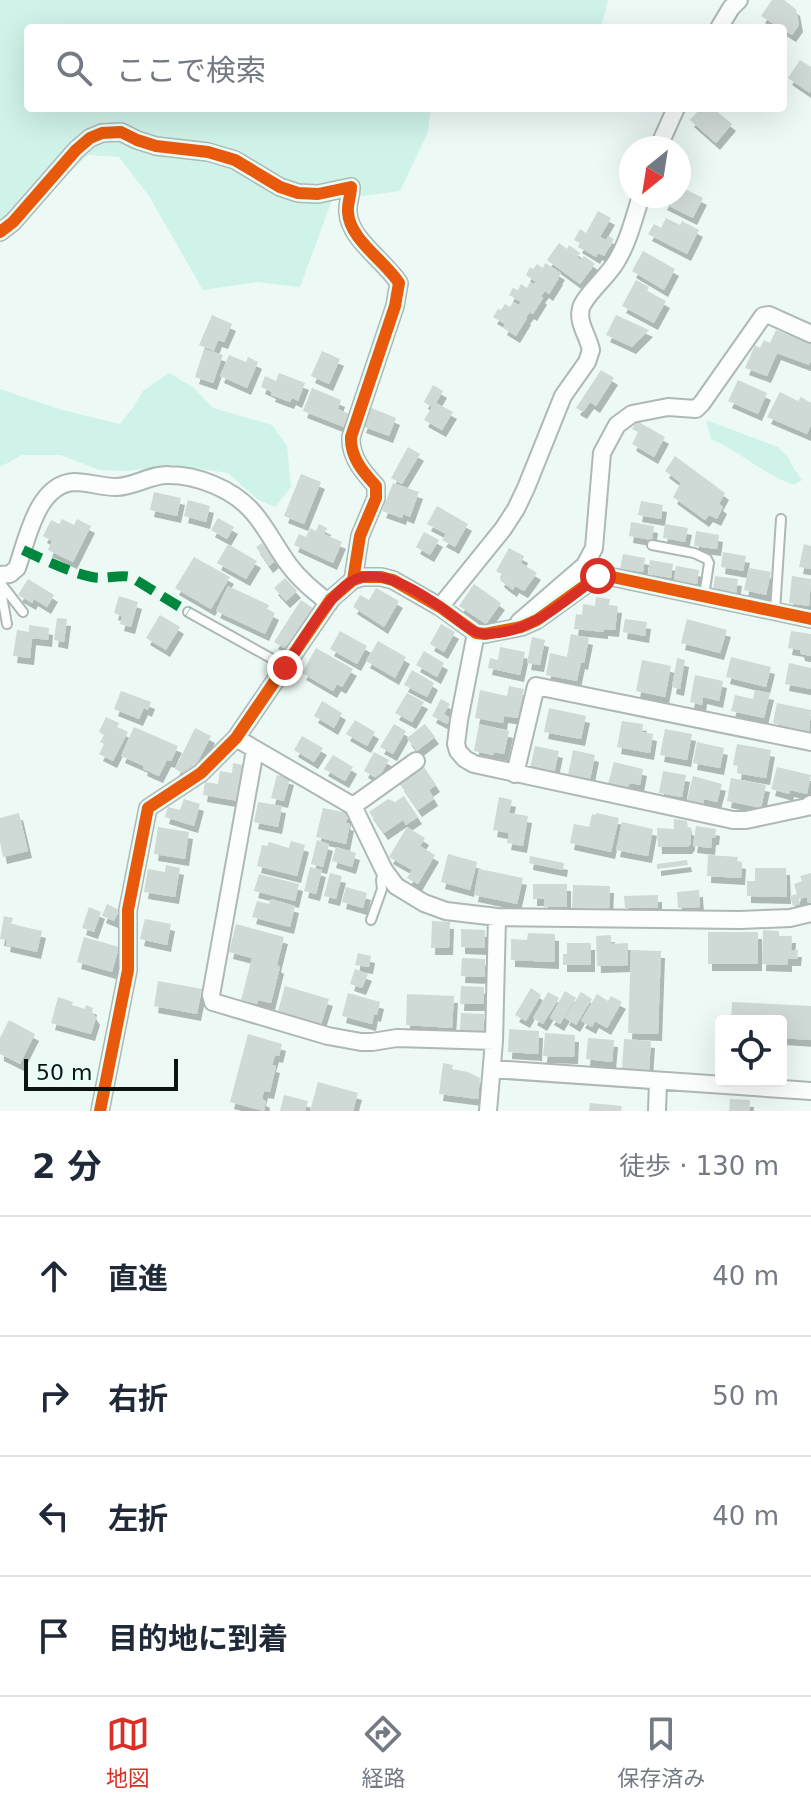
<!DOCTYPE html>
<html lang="ja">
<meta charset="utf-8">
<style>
body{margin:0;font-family:"DejaVu Sans","Noto Sans JP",sans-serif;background:#f2f2f3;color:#1f2937}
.controls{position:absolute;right:24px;bottom:24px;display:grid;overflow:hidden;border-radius:8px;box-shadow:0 8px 32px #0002}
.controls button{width:72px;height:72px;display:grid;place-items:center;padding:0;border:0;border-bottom:2px solid #e0e1e3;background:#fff;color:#1f2937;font:40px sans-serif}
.compass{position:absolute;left:619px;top:136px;width:72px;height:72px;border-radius:50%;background:#fff;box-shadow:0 8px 32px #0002;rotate:210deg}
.scale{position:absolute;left:24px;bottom:20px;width:154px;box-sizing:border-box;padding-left:8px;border:4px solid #0c1311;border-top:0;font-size:22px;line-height:28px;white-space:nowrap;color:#0c1311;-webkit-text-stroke:6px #e7fef8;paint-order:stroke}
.stop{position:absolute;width:24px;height:24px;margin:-18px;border:6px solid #d93025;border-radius:50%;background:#fff}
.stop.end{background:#d93025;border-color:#fff;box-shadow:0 2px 8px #0008}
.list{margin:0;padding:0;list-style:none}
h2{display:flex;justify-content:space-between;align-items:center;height:104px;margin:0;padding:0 32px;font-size:34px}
h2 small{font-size:26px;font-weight:400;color:#747a83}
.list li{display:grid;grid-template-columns:52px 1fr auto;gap:24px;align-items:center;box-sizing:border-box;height:120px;padding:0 32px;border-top:2px solid #e0e1e3}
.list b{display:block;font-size:30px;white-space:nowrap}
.list em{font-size:26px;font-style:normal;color:#747a83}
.icon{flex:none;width:44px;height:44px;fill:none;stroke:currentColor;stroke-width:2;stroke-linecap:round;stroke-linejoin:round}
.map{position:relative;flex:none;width:811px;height:1111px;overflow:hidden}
.search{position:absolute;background:#fff;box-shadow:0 8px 32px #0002;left:24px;right:24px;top:24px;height:88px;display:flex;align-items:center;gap:20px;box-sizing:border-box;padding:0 28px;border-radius:8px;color:#747a83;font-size:30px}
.sheet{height:584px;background:#fff}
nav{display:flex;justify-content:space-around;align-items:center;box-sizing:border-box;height:112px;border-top:2px solid #e0e1e3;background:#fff;font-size:22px;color:#747a83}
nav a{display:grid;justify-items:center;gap:4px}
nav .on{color:#d93025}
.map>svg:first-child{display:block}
</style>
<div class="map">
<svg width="811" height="1111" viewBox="0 0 811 1111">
<defs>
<filter id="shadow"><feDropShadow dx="4" dy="7" stdDeviation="0" flood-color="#0004"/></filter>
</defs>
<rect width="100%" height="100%" fill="#ecf9f5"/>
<path fill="#cff2e9" d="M0,0H608L601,28H28V108H431L428,132L400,191L332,200L300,287L257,282L203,290L149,196L119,157L88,155L46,195L0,227Z
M169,373L194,388L213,408L272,425L287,446L291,487L275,507L257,499L228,473L174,465L127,471L99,470L61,455H22L0,467V389L62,410L120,424L134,406L143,391Z
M706,420L778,447L789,458L792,466L802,480L794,485C764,475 740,451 711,439Z"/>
<path fill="#cfd9d6" filter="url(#shadow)" d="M772,0H784L796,9L799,25L792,35L761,16Z
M800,60L811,67L810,93L788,78Z
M701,108H713L732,124L716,143L690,120Z
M679,186L703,198L693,218L663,203L667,196H679Z
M598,211L611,218L600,237L606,240L608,236L614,239L604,256L598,253L596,257L578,246L580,243L574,240L580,229L586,233Z
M666,218L680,225L682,221L699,230L687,254L648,234L654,224L661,228Z
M559,243L567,249L569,245L580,253L577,257L581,260L584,256L595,264L580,284L547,260Z
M643,251L675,269L664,290L632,271Z
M545,263L561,273L558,278H559L549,294L545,291L541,296L543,298L533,314L530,312L526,317L527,318L516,336L503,328L505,324L493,317L498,309L501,310L505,304L510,307L513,302L519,305L521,302L509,295L513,288L518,290L521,284L527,288L530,282L534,284L536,282L526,275L530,267L533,269L537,264L543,268Z
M636,280L649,287L647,291L666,301L654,323L622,306Z
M212,315L232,324L224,342L218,340L214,351L199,345Z
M616,315L649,330L632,347L606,335Z
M776,330L811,343V360L809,365L777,353L767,376L745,368L755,345L760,348L764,340L770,343Z
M204,349L223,355L213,383L195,377Z
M322,351L340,359L329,384L311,376Z
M229,355L246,362L248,357L258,362L247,388L220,376Z
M601,370L614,378L596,406L590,402L583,412L576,408Z
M279,373L305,383L298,401L292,398L290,402L271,395L272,392L261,387L265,376L276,381Z
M738,380L767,393L758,414L728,401Z
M433,385L443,391L436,403L453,412L442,430L424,420L432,407L424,402Z
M312,388L341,400L338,409L349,414L344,427L303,411Z
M780,392L798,401L801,397L811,403V425L807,434L767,417Z
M369,407L396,418L389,436L362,426Z
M637,421L665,437L654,457L632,444L638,432L632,429Z
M408,447L420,454L402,484L391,478Z
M675,456L725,493L719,504L723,507L717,519L709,515L705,520L673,497L681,483L665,471Z
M301,474L321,482L304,524L284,516Z
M393,483L419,492L410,517L403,514L402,518L382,511Z
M154,492L181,498L177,516L150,510Z
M188,500L210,506L206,522L184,516Z
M641,501L663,505L661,519L638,515Z
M437,506L468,524L455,547L442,540L446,534L427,524Z
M218,518L234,527L227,539L211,530Z
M62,519L74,525L77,519L91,526L73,562L48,550L52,541L43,536L51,520L59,524Z
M631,522L654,526L652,540L629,536Z
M319,524L327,528L324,534L342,542L333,563L294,545L299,534L306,537L310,528L316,531Z
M665,524L688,528L685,542L663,538Z
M696,531L719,535L717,549L694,546Z
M424,532L439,540L430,555L416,547Z
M262,543L275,561L269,566L256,547Z
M228,544L257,561L246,579L217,563Z
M804,544L811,546V569L799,567Z
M509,548L524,556L521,563L537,573L524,591L515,586L513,590L506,585L500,580L503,575L496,571Z
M723,552L746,556L743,571L721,567Z
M623,554L645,558L643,572L620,569Z
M194,557L230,577L211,609L175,588Z
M650,560L673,564L671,578L648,574Z
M676,566L699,570L697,584L674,580Z
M749,568L771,572L766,595L744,590Z
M715,576L738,579L736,594L713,590Z
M792,576L811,579L809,606L789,603Z
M285,578L297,591L286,601L274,588Z
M28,579L54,595L47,607L34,599L32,603L18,595Z
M474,584L501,603L486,624L459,606Z
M228,586L269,605L267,609L275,613L265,634L216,611Z
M376,588L399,601L384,627L353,607L360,595L369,600Z
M119,596L138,602L131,627L120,624L122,616L114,613Z
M596,597L610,599L609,605L618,606L615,630L604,629V632L574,629L576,614L582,615L583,604L595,606Z
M301,600L313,608L286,649L274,642Z
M160,615L180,627L166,650L146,638Z
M57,618L67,619L64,642L54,640Z
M625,619L647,622L645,636L623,632Z
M687,619L727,630L720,653L681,643Z
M441,624L455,632L444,652L430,644Z
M29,625L49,628L48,640L32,638L30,658L13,656L17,630L29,632Z
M340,631L367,646L357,664L330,649Z
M791,631L811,634V656L801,654L800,650L788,648Z
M571,634L589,638L584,663L581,662L577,681L546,675L550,653L567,657Z
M532,637L545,640L540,665L527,663Z
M378,641L406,657L395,678L366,661Z
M500,647L525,652L520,675L488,668L490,658L498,660Z
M316,648L353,669L342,687L337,684L333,691L302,673Z
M424,651L444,663L437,677L416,665Z
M731,657L771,667L766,687L726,677Z
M677,658L685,660L680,689L672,687Z
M642,660L671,666L665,697L636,691Z
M789,663L811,668V689L785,684Z
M412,670L434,683L427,697L404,685Z
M695,675L723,681L719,701L703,697L702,705L690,702Z
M509,686L524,689L518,718L504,716L503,723L475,718L480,690L507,696Z
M755,690L770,693L764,718L731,711L735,695L753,699Z
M121,691L151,702L148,710L144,708L139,719L114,709Z
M407,693L424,702L412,722L395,713Z
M441,699L450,704L444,714L450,718L447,724L432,716Z
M322,701L342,713L334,728L314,716Z
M777,703L811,710L809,732L773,723Z
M549,708L586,716L581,739L544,732Z
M106,717L119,723L117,727L128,732L113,761L99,754L104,744L100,742L104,735L99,732Z
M355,720L375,732L367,746L346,734Z
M622,721L643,724L642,732L653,734L650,753L617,747Z
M394,724L406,731L393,754L380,747Z
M425,724L435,737L417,751L407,738Z
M479,724L509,731L504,754L494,752L493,755L474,751Z
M134,727L178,746L171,761L167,760L159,776L143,769L144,766L121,756Z
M195,728L211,736L195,767L185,774L175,769Z
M665,729L692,734L687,760L660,755Z
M302,736L323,748L314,762L294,750Z
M697,742L724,748L720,768L693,763Z
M737,744L771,750L766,778L737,773L738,766L733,765Z
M535,746L559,751L554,774L530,768Z
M573,750L595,755L590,780L568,775Z
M374,752L389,760L378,779L364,771Z
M333,755L353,767L345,781L324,769Z
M614,762L643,769L640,785L630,783L626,789L608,784Z
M233,763L243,765L238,801L203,795L205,782L218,784L220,771L232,773Z
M424,767L436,785L429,790L434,799L418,810L400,784Z
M777,767L811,775L807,794L790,790L789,794L771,789Z
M663,771L686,775L682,797L659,793Z
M277,775L290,778L284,801L271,798Z
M693,776L722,784L717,802L704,799L703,804L687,800Z
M731,778L766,785L761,808L727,801Z
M404,796L418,817L406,825L403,820L384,833L369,812L388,799L395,802Z
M499,797L512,800L509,813L528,816L523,846L507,843L509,833L493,830Z
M184,799L200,804L194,826L165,817L168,807L180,810Z
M258,802L282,806L278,827L254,822Z
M323,808L348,813L346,823L350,824L346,844L316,837Z
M19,813L28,851L3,857L0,842V818Z
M596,813L619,818L611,852L570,843L574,824L589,827L592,814L596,815Z
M674,819L687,821L688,828L691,829V843L688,847H658L657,828L674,829Z
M622,822L653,829L648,856L616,850Z
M696,826L716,829L715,838H712L711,848L693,846Z
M158,827L189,832L185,859L154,854Z
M407,827L425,838L420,846L435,855L418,884L407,878L412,870L389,857Z
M317,840L329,844L323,867L311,864Z
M291,841L305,845L297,876L257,866L262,845L267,846L269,842L289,848Z
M336,847L356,853L352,867L332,861Z
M448,854L477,862L470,890L441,882Z
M708,855L738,857L737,861L742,862L741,878L707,876Z
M530,856L564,863L563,870L529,863Z
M687,860L688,865L657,869V864Z
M166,865L180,868L175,897L144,892L148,869L165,872Z
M310,867L322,870L316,894L304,891Z
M755,868H786L787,897L747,896V881H755Z
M479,869L523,878L517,904L474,895Z
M330,873L342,876L336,899L324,896Z
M811,873V903H808L807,897L799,899L800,904L793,906L790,896L797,894L794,884L802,881L800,876Z
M259,874L299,884L295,901L254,891Z
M533,884H567V907H544V899H533Z
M573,885L610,886L609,911L572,909Z
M346,887L367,893L363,908L342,902Z
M699,890L700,907L678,908L677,892Z
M658,895V908H625L624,896Z
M271,899L295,906L290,927L252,917L257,901L269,904Z
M107,904L119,910L114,921L102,916Z
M89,907L101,912L94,932L82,928Z
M4,916L13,918L11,924L42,931L37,952L6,945L7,940L0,939Z
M145,919L171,924L167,945L140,939Z
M432,921L450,922L449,948H431Z
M236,924L284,937L277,965L280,967L271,1003L258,1000L257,1004L241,1000L252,958L229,952Z
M461,929L485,930V948L461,947Z
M763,930L779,931V936H792L791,950H798L797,959H788V965L762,964Z
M708,932H758V964H708Z
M528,933L555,934V962L511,960V939L527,940Z
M611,935V944L628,943V965L597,966L596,936Z
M84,937L119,947L112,972L77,962Z
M567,943H591V965H563V954H567Z
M631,950L661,951L658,1034L628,1033Z
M358,953L371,956L369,967L355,965Z
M462,958L485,959V977L461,976Z
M355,969L368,974L362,988L350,984Z
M158,981L202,989L197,1014L154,1006Z
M285,986L329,999L321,1024L278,1011Z
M461,986L484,987V1004H460Z
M531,988L541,995L526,1021L515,1015Z
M565,991L576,998L560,1024L550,1018Z
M548,992L559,998L543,1024L533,1018Z
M581,992L592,999L576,1025L565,1018Z
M348,993L380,1002L377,1015L374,1014L372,1024L342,1016Z
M407,994L454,996L452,1028L406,1025Z
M597,994L608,1001L611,996L622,1002L607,1028L595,1021L592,1027L581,1021Z
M58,997L73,1002L72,1005L85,1009L86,1005L93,1008L92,1012L96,1018L91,1034L51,1023Z
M732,1002L811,1006V1040L781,1038V1021H731Z
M461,1013L484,1014V1032L460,1031Z
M9,1020L35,1034L20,1064L0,1054V1038Z
M509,1029L539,1031L538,1054L508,1052Z
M545,1033L575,1035L574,1057L543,1056Z
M248,1034L282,1044L279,1056L275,1055L272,1065L276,1066L270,1092L264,1091L262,1099L266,1101L264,1111L230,1102Z
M588,1038L614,1040L612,1062L586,1059Z
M624,1039L651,1041L649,1070L622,1069Z
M443,1063L453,1065L452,1069L468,1072L480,1078L478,1099L439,1094Z
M318,1082L358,1093L353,1111H310Z
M284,1095L308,1101L305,1111H280Z
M730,1099L750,1100L749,1111H729Z
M590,1103L622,1106L621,1111H589Z"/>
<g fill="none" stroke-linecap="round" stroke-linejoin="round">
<g stroke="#aeb8b5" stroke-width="12">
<path id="service" d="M652,545L694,553L707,559L709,563L704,596
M0,585L7,624
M2,585L23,612
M775,611L781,519
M188,612L285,666
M371,920L382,889L381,880L383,871"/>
</g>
<g stroke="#aeb8b5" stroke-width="20">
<path id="minor" d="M719,28L731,8L739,0
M658,148L676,108
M0,232L13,222L76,150L90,138L102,133L121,132L137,140L156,146L208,152L235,160L280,187L298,193L318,194L351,187C351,196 347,204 348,212C349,239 385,261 399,283L395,306L351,437C350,457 363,472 376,486V498L360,536L353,580
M0,575L10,574L17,568C27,540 37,484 74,482C88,482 102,487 116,487C134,487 151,474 169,475C197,475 232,489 251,510C266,526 276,548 289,565C300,580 314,591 329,603
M440,607L503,529L516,509L526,488L563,396L587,362L591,350C588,335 577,323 581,308C585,295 608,276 616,262C628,243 634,218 641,196
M519,622L585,565L594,548L602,453L617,425L632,414L668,407L696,409L702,403L763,316L769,315L811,334
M476,633L459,720L456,744L458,751L465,759L474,764L733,820H746L807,807L811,804
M236,738L353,806L384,870L396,886L424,903L446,911L497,917L740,920L790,918L811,913
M255,750L211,995L213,1002L328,1036L361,1042H372L397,1038L494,1041
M515,774L536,686L811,742
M353,806L416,761
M492,1069L811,1091
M100,1111L128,970V910L148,808L201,773L236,738L331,599L353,580L362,577H381L393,580L440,607L476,633L485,634L521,627L537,620L598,576L603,575L811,619
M488,1111L494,1041L497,917
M657,1111L658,1082"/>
</g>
<use href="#service" stroke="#fcfefe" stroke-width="8"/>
<use href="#minor" stroke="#fcfefe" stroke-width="16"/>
<path stroke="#00873e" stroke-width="10" stroke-dasharray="20 10" stroke-linecap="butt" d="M23,550C45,560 68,572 92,577C105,580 118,574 131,577L188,612"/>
<g stroke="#e7fef8" stroke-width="17">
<path id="cycleway" d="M0,232L13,222L76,150L90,138L102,133L121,132L137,140L156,146L208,152L235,160L280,187L298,193L318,194L351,187C351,196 347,204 348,212C349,239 385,261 399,283L395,306L351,437C350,457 363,472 376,486V498L360,536L353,580
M100,1111L128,970V910L148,808L201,773L236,738L331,599L353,580L362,577H381L393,580L440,607L476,633L485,634L521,627L537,620L598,576L603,575L811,619"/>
</g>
<use href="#cycleway" stroke="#e8590c" stroke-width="12"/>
</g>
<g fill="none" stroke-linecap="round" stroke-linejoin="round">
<path stroke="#d93025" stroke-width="10" d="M285,668C300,645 335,582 362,577C390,572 424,595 445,610C457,619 472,634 486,634C531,634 565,601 598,576"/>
</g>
</svg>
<div class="controls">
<button><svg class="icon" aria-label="locate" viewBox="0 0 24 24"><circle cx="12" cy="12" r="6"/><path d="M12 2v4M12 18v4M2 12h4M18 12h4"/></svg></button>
</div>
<svg class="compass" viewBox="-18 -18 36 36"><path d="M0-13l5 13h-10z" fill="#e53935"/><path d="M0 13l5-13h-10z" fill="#747a83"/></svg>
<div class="scale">50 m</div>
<div class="stop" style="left:598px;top:576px"></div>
<div class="stop end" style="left:285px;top:668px"></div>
<div class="search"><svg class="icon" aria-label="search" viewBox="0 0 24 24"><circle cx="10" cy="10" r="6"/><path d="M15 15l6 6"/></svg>ここで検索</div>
</div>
<section class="sheet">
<h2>2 分<small>徒歩 · 130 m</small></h2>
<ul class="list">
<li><svg class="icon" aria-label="ahead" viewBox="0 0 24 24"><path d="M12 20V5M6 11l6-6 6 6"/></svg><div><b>直進</b></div><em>40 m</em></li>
<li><svg class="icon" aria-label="right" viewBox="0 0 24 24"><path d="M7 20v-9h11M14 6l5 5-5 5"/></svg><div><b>右折</b></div><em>50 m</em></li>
<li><svg class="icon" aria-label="left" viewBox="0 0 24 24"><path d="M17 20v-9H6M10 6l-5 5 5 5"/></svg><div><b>左折</b></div><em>40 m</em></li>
<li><svg class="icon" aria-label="arrive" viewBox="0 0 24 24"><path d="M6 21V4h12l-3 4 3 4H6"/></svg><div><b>目的地に到着</b></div></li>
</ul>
</section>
<nav>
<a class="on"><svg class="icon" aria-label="map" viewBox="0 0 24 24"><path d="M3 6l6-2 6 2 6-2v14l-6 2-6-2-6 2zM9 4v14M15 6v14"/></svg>地図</a>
<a><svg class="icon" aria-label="directions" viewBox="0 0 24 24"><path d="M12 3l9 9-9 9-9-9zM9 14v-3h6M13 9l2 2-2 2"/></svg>経路</a>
<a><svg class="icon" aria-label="saved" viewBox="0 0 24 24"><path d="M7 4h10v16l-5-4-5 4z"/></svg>保存済み</a>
</nav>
